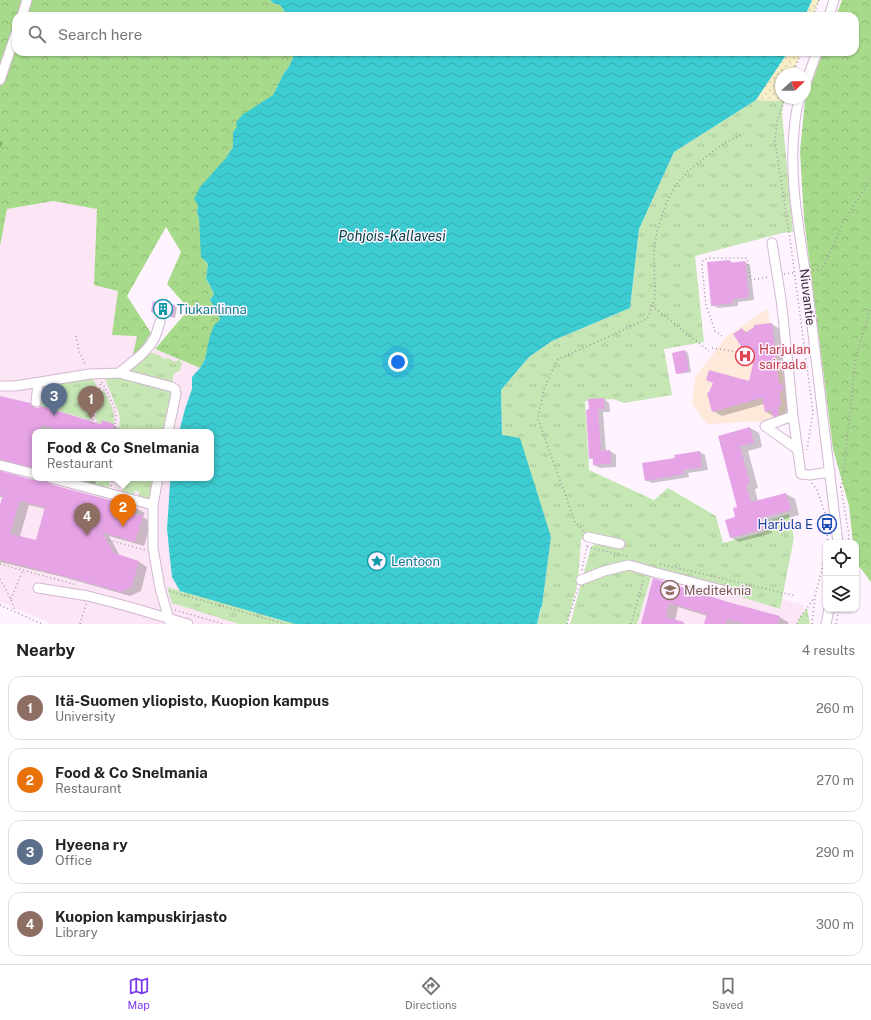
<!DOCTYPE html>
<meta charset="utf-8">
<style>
body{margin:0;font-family:"Public Sans",sans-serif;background:#f6f6f6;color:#222}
.controls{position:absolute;right:12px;bottom:12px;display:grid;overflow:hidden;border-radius:8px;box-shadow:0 1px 3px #0004}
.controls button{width:36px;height:36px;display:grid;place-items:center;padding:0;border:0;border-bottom:1px solid #e0e0e0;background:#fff;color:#222;font:20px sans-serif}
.compass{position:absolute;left:775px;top:68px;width:36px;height:36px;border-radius:50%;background:#fff;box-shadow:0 1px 3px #0004;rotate:68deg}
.you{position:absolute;left:398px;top:362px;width:14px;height:14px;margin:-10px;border:3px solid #fff;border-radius:50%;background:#1a73e8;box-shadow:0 0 0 6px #1a73e833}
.badge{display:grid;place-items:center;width:26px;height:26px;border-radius:50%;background:#7c3aed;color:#fff;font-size:13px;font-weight:700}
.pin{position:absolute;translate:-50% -33px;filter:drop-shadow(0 1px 2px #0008)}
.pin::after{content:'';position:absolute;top:21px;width:14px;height:12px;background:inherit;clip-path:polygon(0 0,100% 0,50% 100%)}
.popup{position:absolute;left:32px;top:429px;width:182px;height:52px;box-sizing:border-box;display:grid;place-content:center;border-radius:8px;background:#fff;filter:drop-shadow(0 1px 3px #0005);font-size:13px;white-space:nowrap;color:#767676}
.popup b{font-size:15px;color:#222}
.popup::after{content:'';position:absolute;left:50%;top:100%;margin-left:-8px;border:8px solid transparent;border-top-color:#fff}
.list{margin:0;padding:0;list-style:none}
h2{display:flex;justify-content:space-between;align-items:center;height:52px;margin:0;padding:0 16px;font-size:17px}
h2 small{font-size:13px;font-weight:400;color:#767676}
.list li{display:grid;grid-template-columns:26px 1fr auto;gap:12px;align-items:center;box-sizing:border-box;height:64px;margin:0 8px 8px;padding:0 8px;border:1px solid #e0e0e0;border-radius:12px}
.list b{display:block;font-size:15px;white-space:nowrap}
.list p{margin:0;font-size:13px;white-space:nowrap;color:#767676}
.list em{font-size:13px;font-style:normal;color:#767676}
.icon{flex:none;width:22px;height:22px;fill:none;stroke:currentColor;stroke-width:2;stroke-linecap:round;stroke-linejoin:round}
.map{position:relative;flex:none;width:871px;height:624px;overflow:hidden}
.search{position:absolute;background:#fff;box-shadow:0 1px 3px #0004;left:12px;right:12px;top:12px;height:44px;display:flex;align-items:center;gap:10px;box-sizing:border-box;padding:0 14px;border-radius:12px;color:#767676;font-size:15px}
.sheet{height:340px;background:#fff}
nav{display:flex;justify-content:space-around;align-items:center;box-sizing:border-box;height:56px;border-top:1px solid #e0e0e0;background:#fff;font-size:11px;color:#767676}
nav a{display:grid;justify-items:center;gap:2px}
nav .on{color:#7c3aed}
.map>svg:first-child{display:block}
</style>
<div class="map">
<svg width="871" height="624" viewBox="0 0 871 624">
<defs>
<pattern id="grass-tufts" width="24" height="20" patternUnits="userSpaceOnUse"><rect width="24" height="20" fill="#c6e6b4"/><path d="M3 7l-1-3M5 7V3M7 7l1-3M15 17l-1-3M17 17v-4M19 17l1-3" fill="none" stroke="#abc59b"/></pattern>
<pattern id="forest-crowns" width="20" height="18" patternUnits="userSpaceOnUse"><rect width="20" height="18" fill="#a8da8b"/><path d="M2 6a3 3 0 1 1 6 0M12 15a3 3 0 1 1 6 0" fill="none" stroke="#91bb79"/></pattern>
<pattern id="sand-dots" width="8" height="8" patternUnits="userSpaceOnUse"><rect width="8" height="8" fill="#f8eec8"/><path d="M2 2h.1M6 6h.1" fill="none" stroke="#d5ccac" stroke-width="1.8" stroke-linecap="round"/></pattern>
<pattern id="water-waves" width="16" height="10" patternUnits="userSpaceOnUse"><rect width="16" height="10" fill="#3dccd1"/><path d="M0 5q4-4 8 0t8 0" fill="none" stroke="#36afb4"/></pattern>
</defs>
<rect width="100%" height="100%" fill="#fff3ff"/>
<path fill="#fce6f5" d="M53,201L97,209L94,285L120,290L138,335L132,359L133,361L149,353L155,349L200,368L192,377V389L185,409L179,432H35V478H171L170,483L167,529L170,559L172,577L180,591L295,624H50L41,619L0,602V246L7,209Z
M591,547L804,605L799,624H570Z"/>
<path fill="#fee9db" d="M767,309L785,386L787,415L765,421L707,424L692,404L695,377L727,336Z"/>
<path fill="url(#grass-tufts)" d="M756,100L784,101L782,113L793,232L782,233L695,256L704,342L664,349L672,395L624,403L613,399L585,401L589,470L654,500L668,488L716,516L723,543L764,532L766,521L789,514L794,538L780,609L653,570L637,624H570L591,547L599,541L581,539L578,582L567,624H537L542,606L551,537L502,436L501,390L529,357L552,341L630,308L639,229L674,152Z
M150,353H154L165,359L168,358C173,360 172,363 179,360L182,363L180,371C172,372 173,378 173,383L127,373L126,369L140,362Z
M109,375L170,390L172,394L162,432H118L120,420L119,414L106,381L105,379Z
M90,377L95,382L98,391L90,420L38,405L41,386Z
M103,389C109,399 116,412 114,424L103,421L101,424L96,422L97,420L95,418Z
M87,478H111L109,488L107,490L85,483Z
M116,478H155L152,497C147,500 143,500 138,498L140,492L135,490L134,496L121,495L125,480Z
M167,587L295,624H239L172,603Z
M807,608L810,624H797L799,619Z"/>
<path fill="url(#forest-crowns)" d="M0,0H270L275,4L280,5L288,16H16V52H293V58L288,68L284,73L273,95L233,132V147L198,205L197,212L199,218L204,261L208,264L206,279C210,284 211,289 214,294L210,300L214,307L215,313L219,316L220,320L205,359L200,368L155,349L189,309L167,284L181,252L166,227L127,296L151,333L133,361L132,359L137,336L112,335L118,291L94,285L97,209L53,201L7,209L0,246Z
M842,0H871V582L856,562V543H853L849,506L833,449L804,219L800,151L805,101L823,52H855V16H836Z"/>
<path fill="url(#sand-dots)" d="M812,0H819L813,16H805Z
M788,52H801L793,74H781V98H785L784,101L756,100Z"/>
<path fill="url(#water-waves)" d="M270,0H812L805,16H288L280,5L275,4Z
M293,52H788L756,100L674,152L639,229L630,308L552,341L529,357L501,390L502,435L520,438L551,537L542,606L541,607L537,624H295L180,591L172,577L170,559L167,529L170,483L171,478H211V432H179L185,409L192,389V377L200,368L205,359L210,336L214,325L220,320L219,316L215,313L214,307L210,300L214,294C211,289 210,284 206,279L208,264L201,257L199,218L197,212L198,205L194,199L200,187L226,158L233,147V132L237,127L236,123L242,115L273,95L284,73L288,68L293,58Z"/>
<path fill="#0003" fill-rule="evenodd" d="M0,141L3,143L0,148Z
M730,261L734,263L745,262L750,265L754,300L738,302V306L718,308L712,305Z
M175,306L177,308L175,318L155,313L152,312Z
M772,324L781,330L790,411H786L787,420L783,421L766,412L764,404L722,416L713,411L750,382L754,364L742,329L748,333L755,328V326Z
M685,351L688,353L691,372L679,374L677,373Z
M0,397L30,404L38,409L102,425H114L122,430V432H59L50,430V432H35V470L4,466L3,472L33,481L45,480L54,486L136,508L145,513L143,517L151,522L144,546L109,536L120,556L139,562L147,567L141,591L130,596L63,577L0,562V508L3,497H0ZM29,505L45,509L37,542L20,536Z
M604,399L609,403L610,412H603L606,452L610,451L616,455V467L600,468L594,465V460L590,458L587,411Z
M750,428L759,433L762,447L748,451L758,488L755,489L758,502L786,494L795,499L799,515L770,523L772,533L739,542L730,537L736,518L738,507L719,437Z
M700,452L705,455L708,470L688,473L689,477L652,483L646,480Z
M67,478H97L95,485Z
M654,579L728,603L779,617L788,622V624H705L707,616L678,607L675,621L686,624H642Z"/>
<path fill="#e6a3e6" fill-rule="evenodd" d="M730,260V263L745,261L749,297L733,299V303L711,306L707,262Z
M153,301L175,305L173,317L151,312Z
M772,323L779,384L783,383V391H780L781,406L778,407L779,415L773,417L771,410L765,412L762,398L712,412L707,393L709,392L713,383L706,380L709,370L749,381L753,364L733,334L742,328L745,333L754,327V325Z
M685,350L689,371L676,374L672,353Z
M0,396L30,403L32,407L35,408H38L41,406L101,424L102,420L114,424L112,432H64L42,425L40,432H35V450L31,467L0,459Z
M604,398V409H598L601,451L610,450L611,464L593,465V458L589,459L586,410L589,409L588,399Z
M750,427L754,443L740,446L750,484L746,485L751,502L786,493L791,510L761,518L764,529L730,538L725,520L735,517L733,508L737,507L718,436Z
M700,451L702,467L683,470L684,474L645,481L642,463L675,458L674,455Z
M0,471L34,480H37L39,478L45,480L49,484L136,507L134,514L143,516L135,542L102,532L114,553L139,561L132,586L121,592L53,573L0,560V505L3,495H0ZM20,501L45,507L36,540L10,534Z
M653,578L728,602L780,616L777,624H746L727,619L726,624H704L707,614L669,603L666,617L684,622L683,624H641Z"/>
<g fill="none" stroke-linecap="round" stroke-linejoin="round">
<g stroke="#d2b7d2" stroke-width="11">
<path id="minor" d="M22,16L27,0
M829,16L834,0
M0,80L16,33
M805,85L817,52
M800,98C796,108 795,120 794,131C789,183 800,233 807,284C817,370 828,457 838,543
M772,243L781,299L788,364L793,416L801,474L810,475L830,472
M119,373C132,362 147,353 155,337C157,333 158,327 160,322
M0,386H15L90,374L119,373L172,387L175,389L176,394L168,432
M36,402L38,383
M793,416L765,426L797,449
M0,465L35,474
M51,478L153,505
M158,478L153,505V548L160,588L170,623
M588,537L620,544
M581,580L604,571L629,565L646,570L722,590
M38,588L88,596L130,607L188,624
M826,624L829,609"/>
</g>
<path stroke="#a195a1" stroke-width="1.5" stroke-dasharray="1 3" stroke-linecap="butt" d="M813,16L819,0
M793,74L801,52
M785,98L777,121L775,141L789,232L813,412L807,450
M813,270H822L845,219L871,179
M784,274L794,273
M652,306L709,351
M76,336L79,351L86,366
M722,336L715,331L706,305L702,266L703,260L710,258H747L750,280L769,277
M712,348L738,352L746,361L749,359
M102,382L113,404L116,417L114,432
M92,424L95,413L101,381
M812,483L817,490L826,516
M111,486L113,478
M840,487H841L843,477L856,355L871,308
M841,487L849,536L848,543
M583,531L575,522L538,419L544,389L557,360L647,319L655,298L654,249L657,231L666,204L675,186L689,170L724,143L744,134
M827,531L828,543
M109,540L145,550
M587,547L627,556
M0,564L77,585
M660,564L796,596
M582,570L587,545
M0,579L11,599L15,611
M169,591L285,624
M11,599L23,570
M0,605L42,624
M175,610L223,624
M80,624L86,604
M567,624L578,588
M631,624L644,578
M797,624L799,619L814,598
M812,624L815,596L826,553
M836,624L839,609"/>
<use href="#minor" stroke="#fff" stroke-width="9"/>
</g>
<defs>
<g id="building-ring" transform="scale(1)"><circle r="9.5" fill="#fff3ff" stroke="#0f9aa8" stroke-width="1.5"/><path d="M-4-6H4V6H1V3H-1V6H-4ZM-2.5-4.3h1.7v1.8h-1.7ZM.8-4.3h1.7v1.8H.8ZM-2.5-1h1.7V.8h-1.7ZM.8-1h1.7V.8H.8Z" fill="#0f9aa8"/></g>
<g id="hospital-ring" transform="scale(1)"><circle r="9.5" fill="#fff3ff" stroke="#e0444e" stroke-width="1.5"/><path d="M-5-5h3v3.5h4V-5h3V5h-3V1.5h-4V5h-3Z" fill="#e0444e"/></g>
<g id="bus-ring" transform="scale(1)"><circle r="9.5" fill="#fff3ff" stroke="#1a4fb4" stroke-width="1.5"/><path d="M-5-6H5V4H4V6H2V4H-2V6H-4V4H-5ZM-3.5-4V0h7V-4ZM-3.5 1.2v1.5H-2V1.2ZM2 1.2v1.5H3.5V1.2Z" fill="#1a4fb4"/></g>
<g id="sight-ring" transform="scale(1)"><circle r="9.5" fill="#fff3ff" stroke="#0f9aa8" stroke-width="1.5"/><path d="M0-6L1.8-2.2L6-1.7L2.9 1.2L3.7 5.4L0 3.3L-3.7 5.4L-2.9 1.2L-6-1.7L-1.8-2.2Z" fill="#0f9aa8"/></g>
<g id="university-ring" transform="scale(1)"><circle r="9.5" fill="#fff3ff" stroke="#8d6e63" stroke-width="1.5"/><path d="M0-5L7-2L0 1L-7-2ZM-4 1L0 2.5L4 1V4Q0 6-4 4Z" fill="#8d6e63"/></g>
</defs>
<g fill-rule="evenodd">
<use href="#building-ring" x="163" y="309"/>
<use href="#hospital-ring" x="745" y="356"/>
<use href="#bus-ring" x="827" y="524"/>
<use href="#sight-ring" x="377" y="561"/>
<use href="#university-ring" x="670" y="590"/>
</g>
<g text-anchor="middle" stroke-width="3" stroke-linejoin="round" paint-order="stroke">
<g font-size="13" fill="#362b36" stroke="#fff3ff">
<text transform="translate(808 297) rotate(83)" y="5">Niuvantie</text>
</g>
<g font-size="13" fill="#0d838f" stroke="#fff3ff" text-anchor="start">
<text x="177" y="314">Tiukanlinna</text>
<text x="391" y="566">Lentoon</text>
</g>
<g font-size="13" fill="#be3a42" stroke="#fff3ff" text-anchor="start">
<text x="759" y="354">Harjulan<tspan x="759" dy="15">sairaala</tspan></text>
</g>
<g font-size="13" fill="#164399" stroke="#fff3ff" text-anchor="end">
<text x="813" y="529">Harjula E</text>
</g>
<g font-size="13" fill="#785e54" stroke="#fff3ff" text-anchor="start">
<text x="684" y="595">Mediteknia</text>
</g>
<g font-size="14" font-style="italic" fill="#034547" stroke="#fff3ff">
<text x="392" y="241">Pohjois-Kallavesi</text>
</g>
</g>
</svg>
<div class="controls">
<button><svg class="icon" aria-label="locate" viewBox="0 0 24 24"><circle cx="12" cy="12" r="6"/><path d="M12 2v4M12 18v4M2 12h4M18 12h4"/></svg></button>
<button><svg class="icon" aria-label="layers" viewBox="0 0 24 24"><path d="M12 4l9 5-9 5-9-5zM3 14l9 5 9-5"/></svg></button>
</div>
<svg class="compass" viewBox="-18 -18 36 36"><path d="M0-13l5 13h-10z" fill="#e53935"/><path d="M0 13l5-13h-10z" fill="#767676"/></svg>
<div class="you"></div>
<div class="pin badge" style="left:91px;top:419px;background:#8d6e63">1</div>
<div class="pin badge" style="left:123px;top:527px;background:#e8710a">2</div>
<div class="popup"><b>Food &amp; Co Snelmania</b>Restaurant</div>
<div class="pin badge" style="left:54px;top:416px;background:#5c6f8a">3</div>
<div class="pin badge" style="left:87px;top:536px;background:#8d6e63">4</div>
<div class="search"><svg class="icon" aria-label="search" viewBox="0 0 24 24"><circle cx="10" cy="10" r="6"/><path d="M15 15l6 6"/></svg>Search here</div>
</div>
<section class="sheet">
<h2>Nearby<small>4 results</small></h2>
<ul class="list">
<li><span class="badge" style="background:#8d6e63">1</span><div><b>Itä-Suomen yliopisto, Kuopion kampus</b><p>University</p></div><em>260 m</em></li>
<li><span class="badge" style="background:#e8710a">2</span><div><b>Food &amp; Co Snelmania</b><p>Restaurant</p></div><em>270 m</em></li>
<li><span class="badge" style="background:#5c6f8a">3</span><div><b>Hyeena ry</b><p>Office</p></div><em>290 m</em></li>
<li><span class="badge" style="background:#8d6e63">4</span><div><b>Kuopion kampuskirjasto</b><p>Library</p></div><em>300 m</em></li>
</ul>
</section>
<nav>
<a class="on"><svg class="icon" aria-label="map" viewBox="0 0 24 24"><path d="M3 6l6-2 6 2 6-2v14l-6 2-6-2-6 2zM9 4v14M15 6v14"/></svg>Map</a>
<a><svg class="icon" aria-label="directions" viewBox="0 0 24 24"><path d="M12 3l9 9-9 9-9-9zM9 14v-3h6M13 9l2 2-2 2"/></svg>Directions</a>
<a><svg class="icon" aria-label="saved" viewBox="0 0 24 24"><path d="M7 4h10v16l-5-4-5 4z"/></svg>Saved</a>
</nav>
